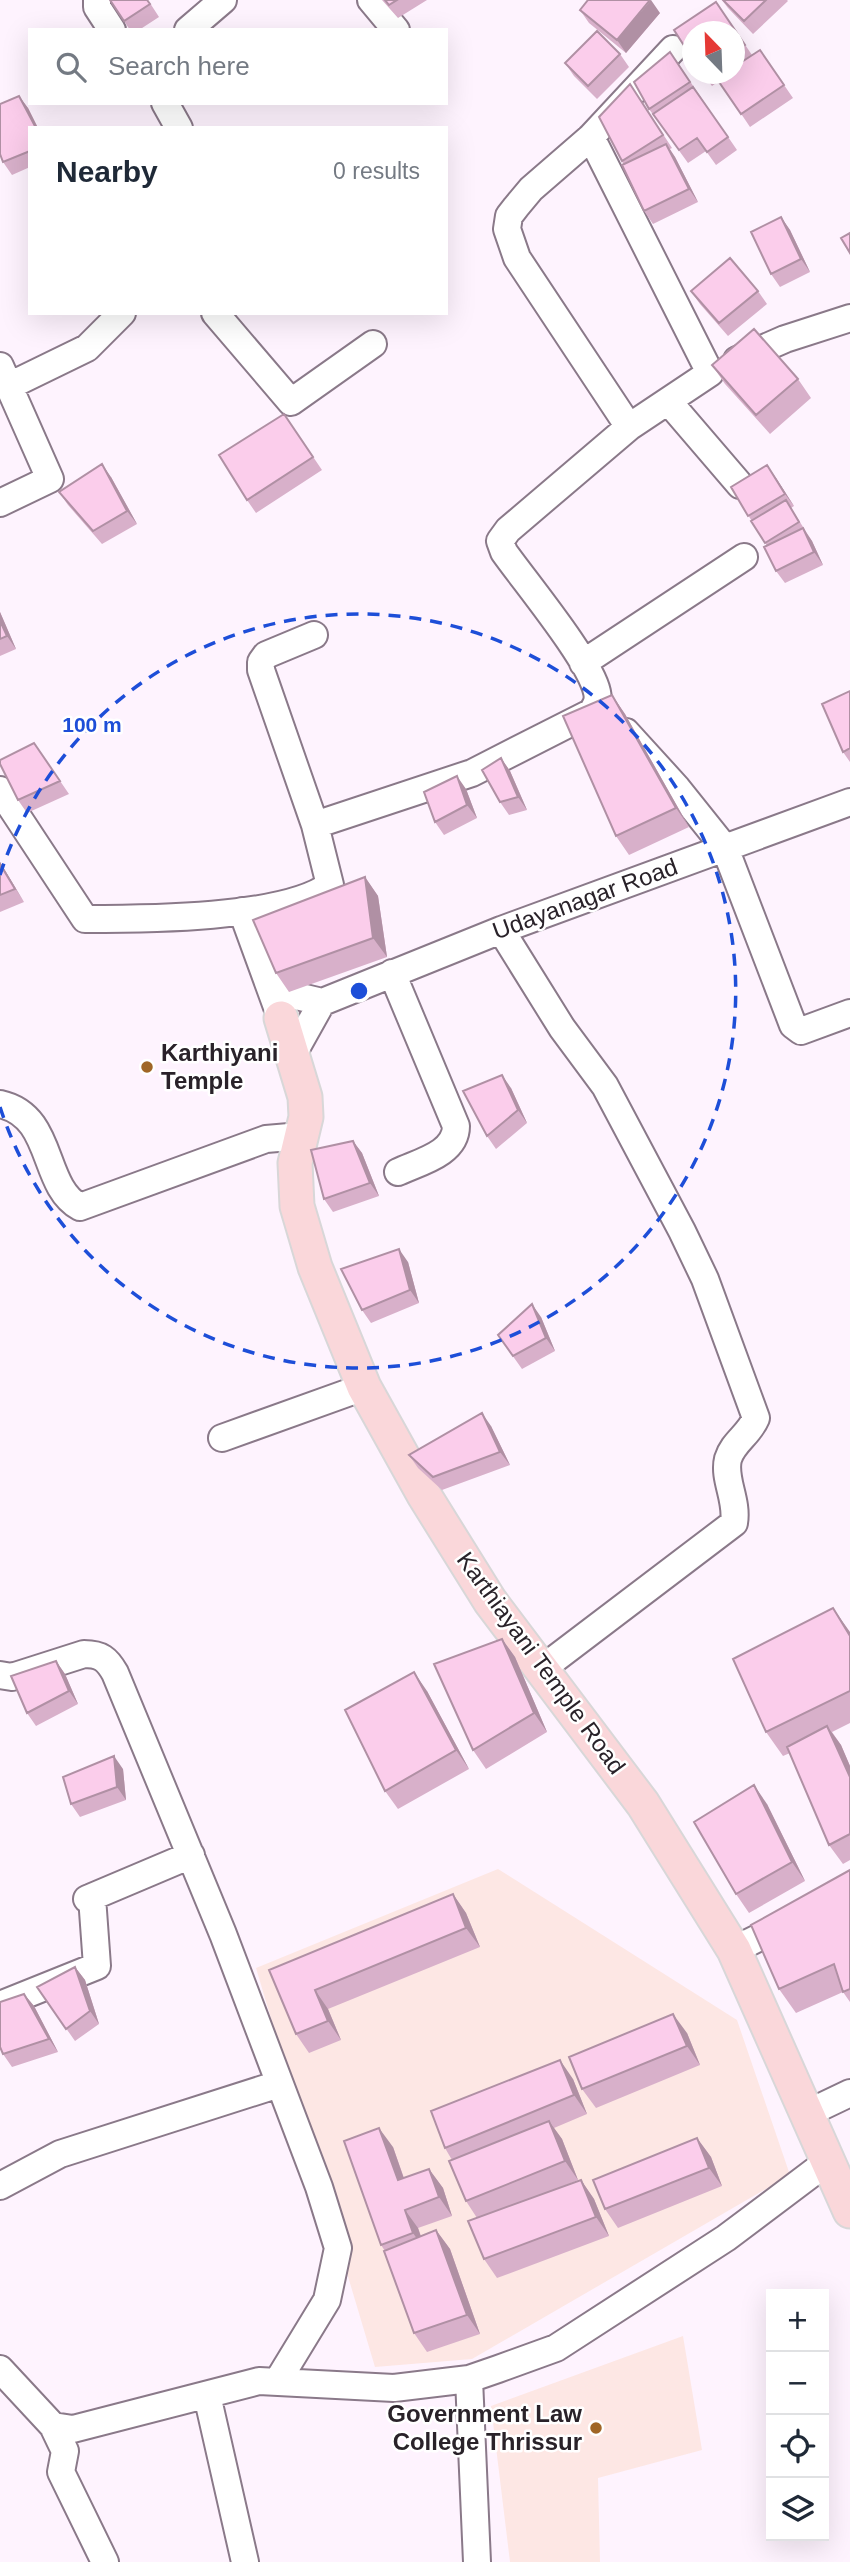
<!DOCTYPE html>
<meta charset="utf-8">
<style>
body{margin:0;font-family:Helvetica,sans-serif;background:#f2f2f3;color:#1f2937}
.controls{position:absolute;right:21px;bottom:21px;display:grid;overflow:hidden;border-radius:0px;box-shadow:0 7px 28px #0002}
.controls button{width:63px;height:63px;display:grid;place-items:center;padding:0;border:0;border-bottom:2px solid #e0e1e3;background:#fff;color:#1f2937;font:35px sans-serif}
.compass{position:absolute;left:682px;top:21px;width:63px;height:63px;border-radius:50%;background:#fff;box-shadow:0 7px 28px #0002;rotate:337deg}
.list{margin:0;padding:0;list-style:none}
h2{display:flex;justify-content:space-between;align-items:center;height:91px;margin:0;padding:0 28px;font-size:30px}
h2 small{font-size:23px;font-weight:400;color:#747a83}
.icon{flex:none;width:38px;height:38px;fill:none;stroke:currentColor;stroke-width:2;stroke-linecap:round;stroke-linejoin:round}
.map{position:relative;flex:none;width:850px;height:2562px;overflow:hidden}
.search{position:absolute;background:#fff;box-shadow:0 7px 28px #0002;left:28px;top:28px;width:420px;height:77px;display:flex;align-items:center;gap:18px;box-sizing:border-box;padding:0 24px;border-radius:0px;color:#747a83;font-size:26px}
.panel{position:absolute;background:#fff;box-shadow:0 7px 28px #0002;left:28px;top:126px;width:420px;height:189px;border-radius:0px}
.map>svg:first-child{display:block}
</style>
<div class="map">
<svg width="850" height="2562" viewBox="0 0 850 2562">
<rect width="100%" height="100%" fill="#fef3fe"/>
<path fill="#fde7e4" d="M498,1869L737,2020L790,2175L472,2359L375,2367L256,1968Z
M683,2336L702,2450L598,2478L600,2562H510L491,2406Z"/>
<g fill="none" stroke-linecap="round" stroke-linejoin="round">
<g stroke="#8a7989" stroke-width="30">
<path id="minor" d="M97,0V7L112,30
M371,0L396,30
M188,30L223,0
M165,103L179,128
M215,313L291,402L373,344
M737,360L785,339L850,318
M0,366L50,479L0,503
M9,386L87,348L122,313
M668,401L740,485
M629,427L517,258L507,229L509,216L516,207L531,189L591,137L673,49
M314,635L266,655L261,662V670L315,825L472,773L592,712C596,705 599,701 597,692C590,660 526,583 504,552L500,541L508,530L629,427L710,373L591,137
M583,663L744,557
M626,732L677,788L725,848L793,1025L801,1031L850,1013
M0,790L85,919C144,919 284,919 330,885L315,825
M242,911L281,1018
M501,930L562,1028L605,1086L682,1231L705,1279L756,1418C749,1435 733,1442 728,1459C723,1479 738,1500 734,1523L543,1668
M392,973L456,1126C456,1154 419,1162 398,1172
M271,990L322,1002L293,1054
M320,1003L501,930L850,802
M0,1104C55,1116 41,1186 80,1207L266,1139L301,1136
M222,1438L364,1387
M0,1675L12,1677L84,1654C101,1654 107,1659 115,1673L223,1934L319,2187L338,2248L327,2300L277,2382
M87,1899L191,1855
M734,1950L850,1892
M0,2005L97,1966L92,1897
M806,2114L850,2093
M0,2186L60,2154L279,2084
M0,2369L53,2426L73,2429L259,2381L394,2388L469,2379L498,2369L556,2348L726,2238L827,2162
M469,2379L477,2562
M207,2395L245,2562
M53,2426L65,2451L61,2472L105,2562"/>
</g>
<g stroke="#d8d7d8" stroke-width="37">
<path id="major" d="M281,1018L305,1097L306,1117L295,1163L297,1206L315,1267L364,1387L424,1495L490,1601L643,1804L734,1950L850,2211"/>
</g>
<use href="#minor" stroke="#fff" stroke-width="26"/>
<use href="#major" stroke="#fad7da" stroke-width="33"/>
</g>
<path fill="#d8b0ca" d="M110,0H148L159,17L139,30H130Z
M382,0H427L398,18Z
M722,0H787L788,1L753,34L728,8Z
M716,2L752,55L760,50L793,98L750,127L719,81L712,86L703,74H734V32Z
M580,10L660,13L626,53L589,23Z
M670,52L737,150L716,165L706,151L688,163L649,109Z
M620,54L629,67L597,99L574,76L565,63Z
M19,96L28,108L38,128H30V167L12,175L3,162Z
M639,97L672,148L670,149L675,157L698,202L653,224L644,211L622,161Z
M781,217L790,230L810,272L780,287L771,274Z
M691,291H758L767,304L728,336L700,304Z
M712,365L798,379L811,398L770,434L725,384Z
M284,414L322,470L256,513L247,500Z
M111,477L137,524L102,544L68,505L59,492Z
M776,478L794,506L791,508L812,541L823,565L785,583L776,571L767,546L731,487Z
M0,612L16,649L0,656Z
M850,691V762L843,752Z
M612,695L625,714L689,827L629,855L616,836Z
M34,743L69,794L27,813L18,800Z
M501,758L510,771L527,810L509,815L500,802Z
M466,789L477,818L444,835L435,822Z
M0,862L24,902L0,912Z
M365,877L378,896L387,957L289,992L276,973Z
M511,1088L527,1123L496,1149L487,1136Z
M353,1141L362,1153L379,1196L333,1212L324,1199Z
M408,1262L419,1303L371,1323L362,1310Z
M541,1317L555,1351L522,1369L498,1335Z
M491,1426L510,1465L442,1490L418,1468L409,1455Z
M850,1632V1723L832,1732L841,1745L850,1766V1860L843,1864L829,1845L790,1753L783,1756L766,1732Z
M502,1639L515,1657L547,1732L486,1769L473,1750Z
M56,1661L65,1674L78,1704L36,1726L27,1713Z
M427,1691L469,1769L398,1809L385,1791Z
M123,1769L126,1800L80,1817L71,1804Z
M767,1804L805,1881L749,1913L736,1894Z
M850,1870V2002L843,1992L796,2013L779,1989Z
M453,1894L466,1913L480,1947L328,2009L341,2040L309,2053L296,2034L269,1970Z
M75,1967L85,1980L99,2024L75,2041L37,1987Z
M24,1994L34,2006L58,2052L12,2067L3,2054Z
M687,2033L700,2065L596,2108L582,2089Z
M573,2079L587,2114L554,2128L562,2139L578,2180L554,2190L581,2180L594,2199L609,2236L497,2278L484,2259L477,2218L466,2201L452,2160L445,2148Z
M697,2138L711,2157L722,2186L618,2228L605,2209Z
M393,2147L404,2178L429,2169L443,2188L452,2216L418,2228L421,2236L436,2230L450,2249L480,2334L427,2352L414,2333L385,2251L381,2245Z"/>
<path fill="#b090a4" d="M651,0L660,13L626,53L617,40Z
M19,96L28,108L38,128H36Z
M666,144L675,157L698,202L689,189Z
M781,217L790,230L810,272L801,259Z
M102,464L111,477L137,524L127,511Z
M767,465L776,478L794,506L785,494Z
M803,528L812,541L823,565L814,552Z
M0,612L16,649L7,636L0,621Z
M612,695L625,714L689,827L676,808Z
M501,758L510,771L527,810L518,797Z
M457,776L466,789L477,818L467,805Z
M0,862L24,902L0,864Z
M365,877L378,896L387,957L373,938Z
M502,1075L511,1088L527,1123L518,1110Z
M353,1141L362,1153L379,1196L370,1183Z
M399,1249L408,1262L419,1303L410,1290Z
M532,1304L541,1317L555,1351L546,1338Z
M482,1413L491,1426L510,1465L500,1452Z
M833,1608L850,1632V1636Z
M502,1639L515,1657L547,1732L534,1713Z
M56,1661L65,1674L78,1704L69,1691Z
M414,1672L427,1691L469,1769L456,1750Z
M827,1726L841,1745L850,1766V1777Z
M114,1756L123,1769L126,1800L117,1787Z
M754,1785L767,1804L805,1881L792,1862Z
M453,1894L466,1913L480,1947L466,1928Z
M75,1967L85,1980L99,2024L90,2011Z
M315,1990L328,2009L341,2040L328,2021Z
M24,1994L34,2006L58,2052L49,2039Z
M673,2014L687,2033L700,2065L687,2046Z
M560,2060L573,2079L587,2114L574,2095Z
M549,2121L562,2139L578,2180L565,2161Z
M379,2128L393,2147L411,2199L398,2180Z
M697,2138L711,2157L722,2186L709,2168Z
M429,2169L443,2188L452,2216L439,2197Z
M581,2180L594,2199L609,2236L596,2217Z
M405,2210L418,2228L426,2252L413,2233Z
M436,2230L450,2249L480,2334L467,2315Z"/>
<path fill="#fbcdeb" stroke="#b090a4" stroke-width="2" d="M110,0H147L150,4L124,21Z
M385,0H397L389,5Z
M588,0H650L617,40L580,10Z
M723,0H766L744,21Z
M716,2L745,45L734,51V32H692V58L674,30Z
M597,31L620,54L588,86L565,63Z
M760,50L784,85L741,114L717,79L725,74H734V67Z
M670,52L690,82L649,109L634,82Z
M630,84L663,135L622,161L599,117Z
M693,87L728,137L707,152L697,138L679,150L653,114Z
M19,96L36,128H30V151L3,162L0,154V104Z
M666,144L689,189L644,211L622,165Z
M781,217L801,259L771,274L751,232Z
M850,233V253L841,238Z
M730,258L758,291L719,323L691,291Z
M754,329L798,379L756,415L712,365Z
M284,414L313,457L247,500L219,455Z
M102,464L127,511L93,531L59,492Z
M767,465L785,494L748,516L731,487Z
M786,500L799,522L765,543L751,521Z
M803,528L814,552L776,571L764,547Z
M0,621L7,636L0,639Z
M850,691V748L843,752L822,704Z
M612,695L676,808L616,836L563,716Z
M34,743L60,781L18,800L0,764V760Z
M501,758L518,797L500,802L482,770Z
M457,776L467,805L435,822L424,792Z
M0,864L15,889L0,895Z
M365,877L373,938L276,973L253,920Z
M502,1075L518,1110L487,1136L463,1091Z
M353,1141L370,1183L324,1199L311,1150Z
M399,1249L410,1290L362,1310L341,1269Z
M532,1304L546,1338L513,1356L498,1335Z
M482,1413L500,1452L433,1477L409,1455Z
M833,1608L850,1636V1691L766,1732L733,1659Z
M502,1639L534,1713L473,1750L434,1664Z
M56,1661L69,1691L27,1713L11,1676Z
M414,1672L456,1750L385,1791L345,1710Z
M827,1726L850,1777V1834L829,1845L787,1747Z
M114,1756L117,1787L71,1804L63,1777Z
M754,1785L792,1862L736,1894L694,1822Z
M850,1870V1989L843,1992L834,1964L779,1989L751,1925Z
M453,1894L466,1928L315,1990L328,2021L296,2034L269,1970Z
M75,1967L90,2011L66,2029L37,1987Z
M24,1994L49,2039L3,2054L0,2047V2002Z
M673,2014L687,2046L582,2089L569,2057Z
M560,2060L574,2095L445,2148L431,2111Z
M549,2121L565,2161L466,2201L449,2161Z
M379,2128L398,2180L429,2169L439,2197L405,2210L413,2233L381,2245L344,2141Z
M697,2138L709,2168L605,2209L593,2180Z
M581,2180L596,2217L484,2259L468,2221Z
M436,2230L467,2315L414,2333L384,2251Z"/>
<path fill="none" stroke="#1d4ed8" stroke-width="3.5" stroke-dasharray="12 9" d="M0 875A377 377 0 1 1 0 1107"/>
<g fill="#a06626" stroke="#fff" stroke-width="2.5">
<circle cx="147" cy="1067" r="7"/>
<circle cx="596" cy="2428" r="7"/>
</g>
<g text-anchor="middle" stroke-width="5" stroke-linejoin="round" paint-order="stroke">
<g font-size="24" fill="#292229" stroke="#fff">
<text transform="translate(585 899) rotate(-20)" y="8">Udayanagar Road</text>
<text transform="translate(541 1663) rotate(54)" y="8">Karthiayani Temple Road</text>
</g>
<g font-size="24" font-weight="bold" fill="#292229" stroke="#fff" text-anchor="start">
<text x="161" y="1061">Karthiyani<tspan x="161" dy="28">Temple</tspan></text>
<text x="582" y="2422" text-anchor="end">Government Law<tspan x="582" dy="28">College Thrissur</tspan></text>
</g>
</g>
<circle cx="359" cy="991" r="10" fill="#1d4ed8" stroke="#fff" stroke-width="3.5"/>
<g font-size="21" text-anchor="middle" font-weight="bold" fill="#1d4ed8" stroke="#fff" stroke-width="5" stroke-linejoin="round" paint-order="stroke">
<text x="92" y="732">100 m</text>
</g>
</svg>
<div class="controls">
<button>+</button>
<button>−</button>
<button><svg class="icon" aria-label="locate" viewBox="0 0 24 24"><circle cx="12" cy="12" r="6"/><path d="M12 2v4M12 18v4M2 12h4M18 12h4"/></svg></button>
<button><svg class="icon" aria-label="layers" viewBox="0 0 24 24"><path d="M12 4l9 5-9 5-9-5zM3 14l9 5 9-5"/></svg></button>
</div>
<svg class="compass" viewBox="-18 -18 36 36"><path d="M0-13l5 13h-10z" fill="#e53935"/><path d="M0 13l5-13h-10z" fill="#747a83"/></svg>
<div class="search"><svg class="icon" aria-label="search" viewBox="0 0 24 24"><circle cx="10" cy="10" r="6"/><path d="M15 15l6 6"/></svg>Search here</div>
<section class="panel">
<h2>Nearby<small>0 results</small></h2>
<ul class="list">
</ul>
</section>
</div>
